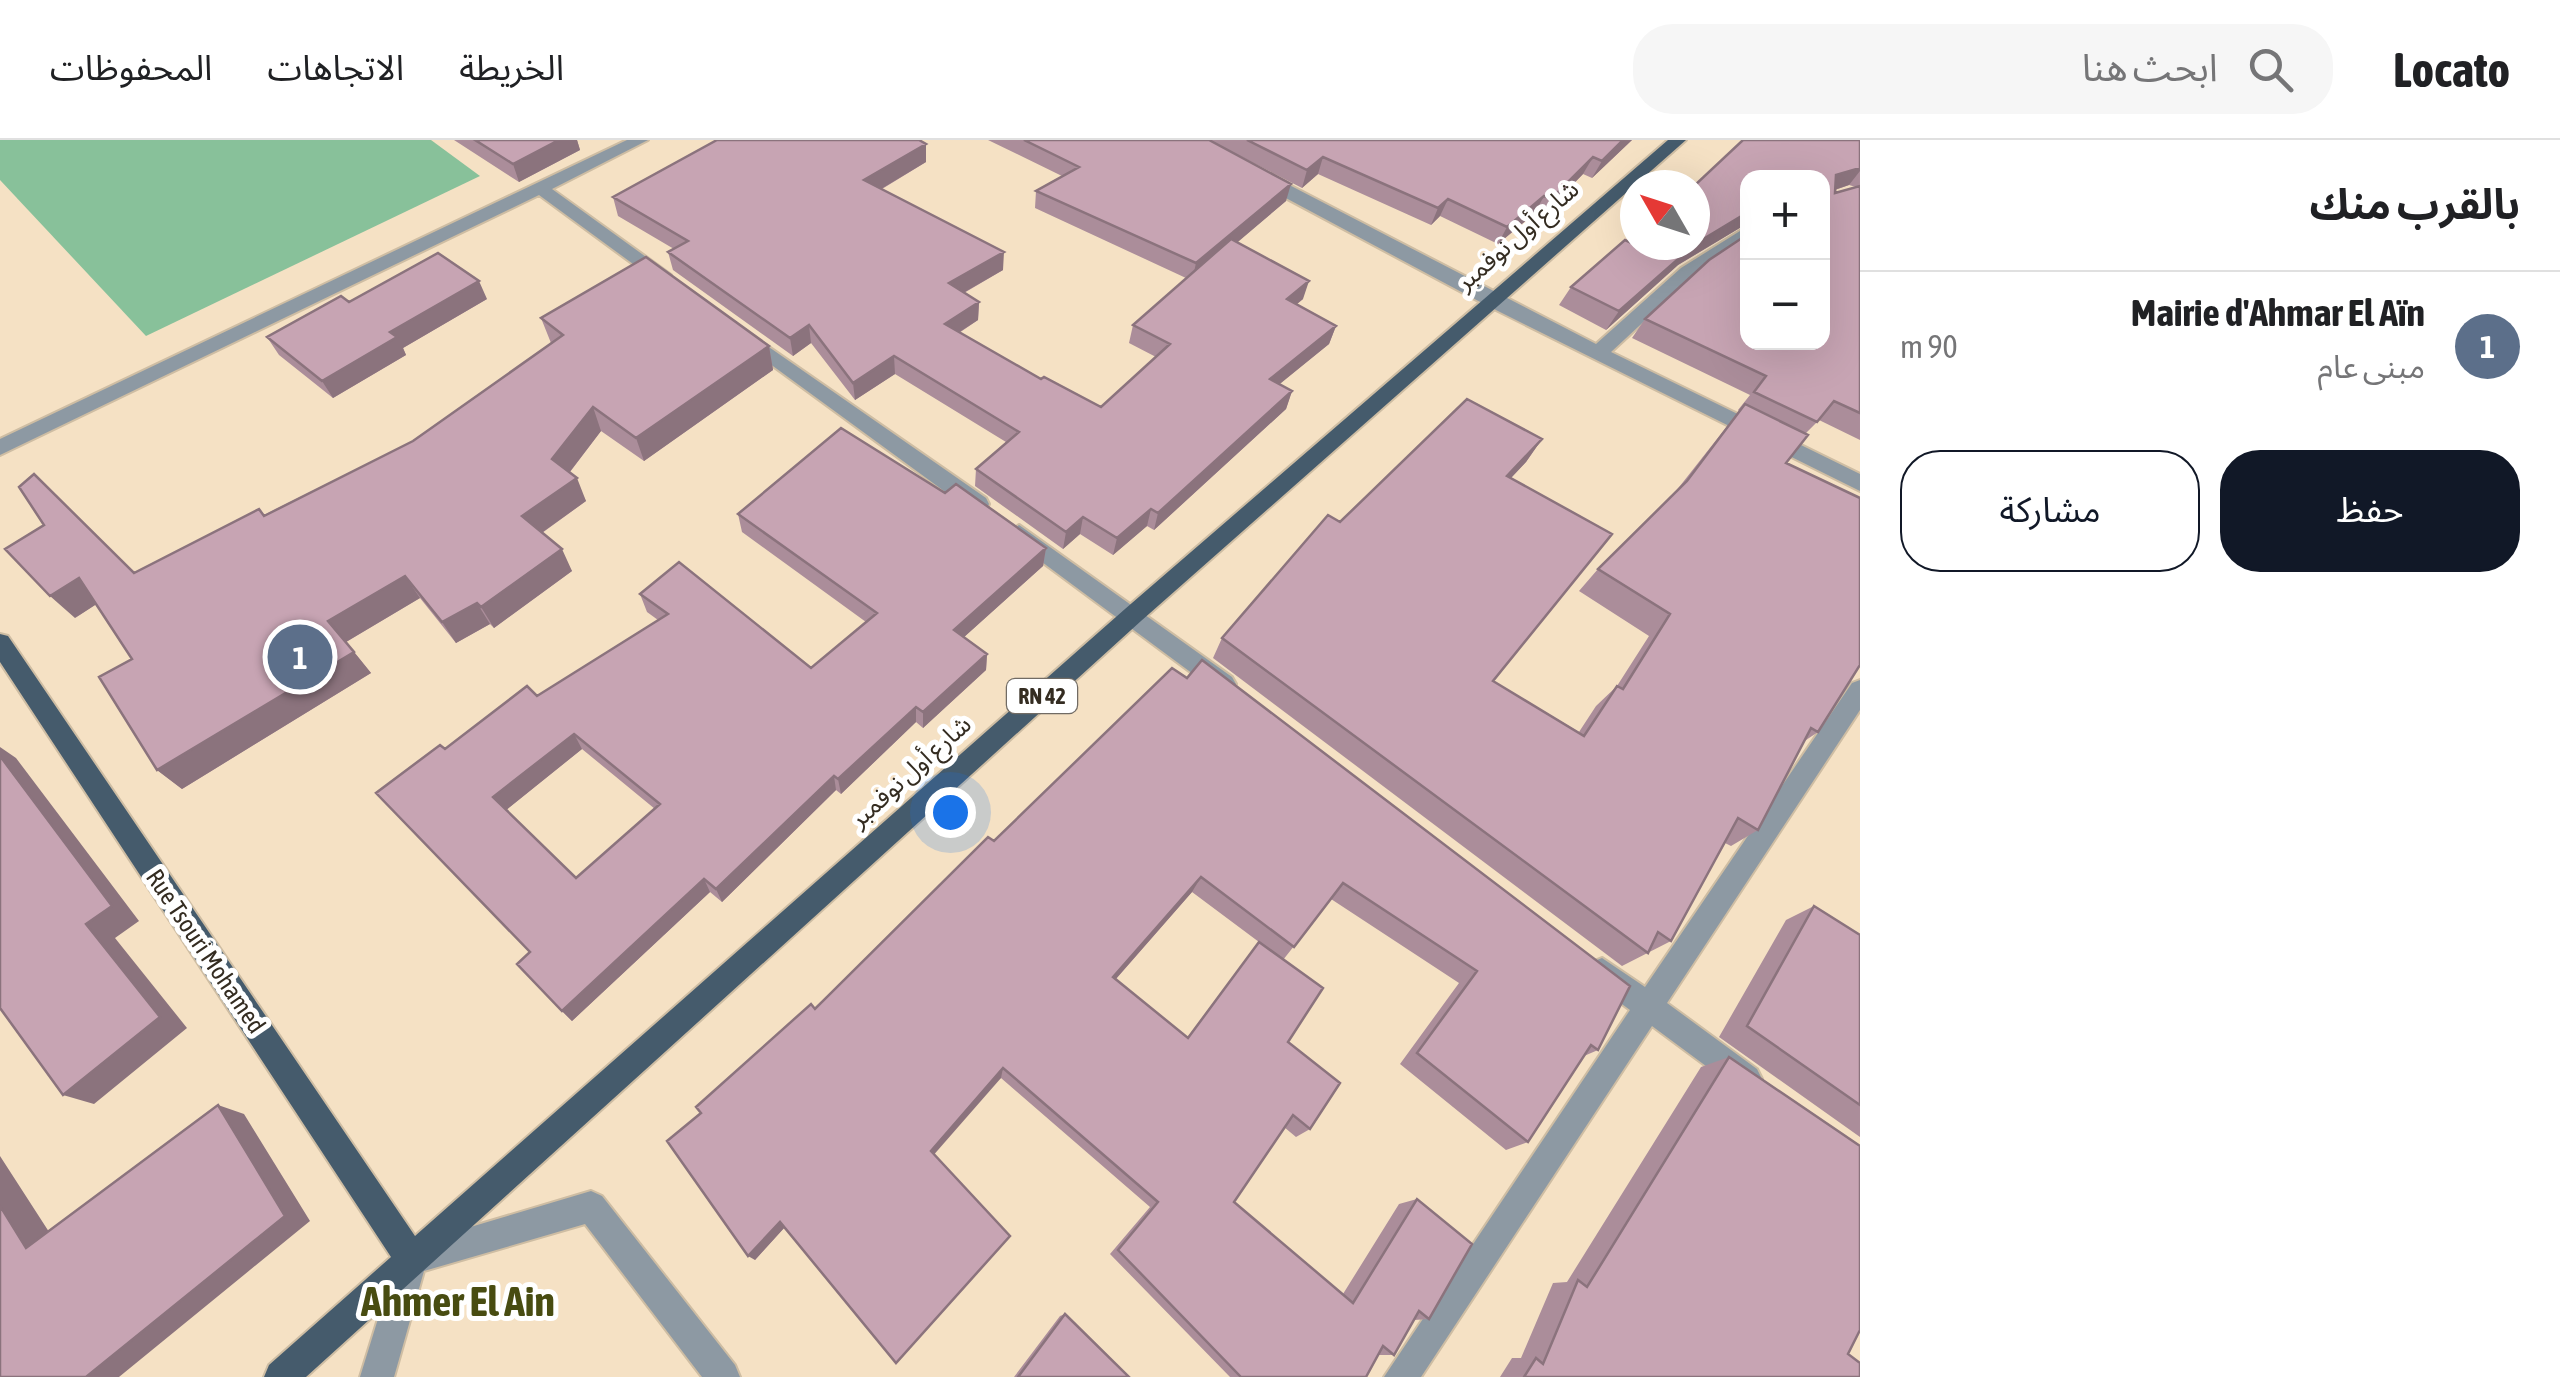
<!DOCTYPE html>
<html lang="ar">
<meta charset="utf-8">
<style>
body{margin:0;font-family:"Asap Condensed","Noto Sans Arabic",sans-serif;background:#f6f6f6;color:#202124;direction:rtl}
.controls{position:absolute;right:30px;top:30px;display:grid;overflow:hidden;border-radius:20px;box-shadow:0 10px 40px #0002}
.controls button{width:90px;height:90px;display:grid;place-items:center;padding:0;border:0;border-bottom:2px solid #e0e0e0;background:#fff;color:#202124;font:50px sans-serif}
.compass{position:absolute;left:1620px;top:30px;width:90px;height:90px;border-radius:50%;background:#fff;box-shadow:0 10px 40px #0002;rotate:309deg}
.you{position:absolute;left:950px;top:672px;width:35px;height:35px;margin:-25px;border:8px solid #fff;border-radius:50%;background:#1a73e8;box-shadow:0 0 0 15px #1a73e833}
.badge{display:grid;place-items:center;width:65px;height:65px;border-radius:50%;background:#111827;color:#fff;font-size:32px;font-weight:700}
.pin{position:absolute;translate:-50% -50%;border:5px solid #fff;box-shadow:0 2px 10px #0006}
.list{margin:0;padding:0;list-style:none}
h2{display:flex;justify-content:space-between;align-items:center;height:130px;margin:0;padding:0 40px;font-size:42px}
h2 small{font-size:32px;font-weight:400;color:#757577}
.list li{display:grid;grid-template-columns:65px 1fr auto;gap:30px;align-items:center;box-sizing:border-box;height:150px;padding:0 40px;border-top:2px solid #e0e0e0}
.list b{display:block;font-size:38px;white-space:nowrap}
.list p{margin:0;font-size:32px;white-space:nowrap;color:#757577}
.list em{font-size:32px;font-style:normal;color:#757577}
.actions{display:flex;gap:20px;padding:30px 40px}
.actions a{flex:1;padding:22px 0;border:2px solid #111827;border-radius:40px;text-align:center;font-size:35px;color:#111827}
.actions .main{background:#111827;color:#fff}
.icon{flex:none;width:55px;height:55px;fill:none;stroke:currentColor;stroke-width:2;stroke-linecap:round;stroke-linejoin:round}
.map{position:relative;flex:none;width:1860px;height:1237px;overflow:hidden;direction:ltr}
header{display:flex;align-items:center;gap:60px;box-sizing:border-box;height:140px;padding:0 50px;background:#fff;border-bottom:2px solid #e0e0e0}
header strong{font-size:48px}
nav{display:flex;gap:55px;margin-inline-start:auto;font-size:35px}
.search{width:700px;height:90px;background:#f6f6f6;display:flex;align-items:center;gap:25px;box-sizing:border-box;padding:0 35px;border-radius:40px;color:#757577;font-size:38px}
main{display:flex}
aside{flex:1;background:#fff}
.map>svg:first-child{display:block}
</style>
<header>
<strong>Locato</strong>
<div class="search"><svg class="icon" aria-label="search" viewBox="0 0 24 24"><circle cx="10" cy="10" r="6"/><path d="M15 15l6 6"/></svg>ابحث هنا</div>
<nav><a>الخريطة</a><a>الاتجاهات</a><a>المحفوظات</a></nav>
</header>
<main>
<aside>
<h2>بالقرب منك<small></small></h2>
<ul class="list">
<li><span class="badge" style="background:#5c6f8a">1</span><div><b>Mairie d'Ahmar El Aïn</b><p>مبنى عام</p></div><em>90 m</em></li>
</ul>
<div class="actions"><a class="main">حفظ</a><a>مشاركة</a></div>
</aside>
<div class="map">
<svg width="1860" height="1237" viewBox="0 0 1860 1237">
<rect width="100%" height="100%" fill="#f5e1c4"/>
<path fill="#88c19a" d="M0,0H431L480,36L146,196L0,40Z"/>
<g fill="none" stroke-linecap="round" stroke-linejoin="round">
<g stroke="#cebda3" stroke-width="4">
<path id="minor" d="M627,0H648L552,49L671,135V143H659L539,55L0,315V299Z
M1252,32H1264L1596,204L1681,128L1748,86V99L1693,136L1611,212L1860,334V351L1484,164L1252,40Z
M743,189L986,358L989,364L986,370H970L736,199L733,195Z
M1019,385L1232,537L1236,544L1232,551H1216L1011,399L1008,393Z
M1860,540V570L1667,863L1757,929L1762,939L1757,949L1747,954L1737,949L1652,886L1421,1237H1384L1630,870L1592,842L1588,832L1592,822L1602,818L1645,847L1852,543Z
M591,1051L602,1056L735,1225L740,1237H702L585,1084L424,1131L394,1237H360L400,1108Z"/>
</g>
<g stroke="#cebda3" stroke-width="4">
<path id="major" d="M1668,0H1686L1141,481L306,1237H264L269,1225L391,1117L0,522V494L8,496L415,1096L1125,469Z"/>
</g>
<use href="#minor" fill="#8d99a3" fill-rule="evenodd"/>
<use href="#major" fill="#455b6c" fill-rule="evenodd"/>
</g>
<path fill="#ab8d9a" fill-rule="evenodd" d="M454,0H577L580,10L519,42Z
M988,0H1209L1286,61L1237,102L1303,159L1297,164L1336,186L1329,204L1279,244L1292,251L1286,269L1154,390L1147,386L1113,415L1080,394L1063,409L975,346L976,329L1006,302L895,234L855,260L811,203L793,216L673,130L668,112L674,109L618,76L613,57L926,22L882,49L1003,130L964,153L979,162L978,180L959,193L1041,239L1101,267L1156,217L1129,203L1133,185L1186,138L1035,68L1036,51L1062,36Z
M1209,0H1632L1592,38L1583,34L1542,76L1535,73L1498,104L1440,76L1431,85L1318,34L1302,48Z
M1743,0H1860V300L1819,280L1806,293L1808,295L1786,323L1860,358V525L1818,592L1803,602L1758,690L1731,706L1725,703L1671,801L1622,826L1213,518L1222,498L1328,375L1340,382L1467,259L1542,299L1526,322L1511,338L1612,394L1493,541L1579,592L1596,566L1617,546L1649,496L1579,451L1598,429L1676,351L1739,271L1738,270L1750,255L1632,198L1645,179L1709,120L1748,94V202H1822V38H1748V83L1678,125L1606,190L1559,165L1571,147L1625,100L1634,104L1635,102V105H1695V45ZM1849,45L1856,47L1835,53V50Z
M487,159L403,208L406,215L333,258L279,215L267,197L349,162Z
M541,178L769,206L773,230L644,321L601,291L570,332L586,361L542,393L572,431L494,488L490,484L456,503L420,458L346,502L371,533L182,649L157,630L132,519L96,464L75,478L134,433L264,375L413,301L551,203Z
M945,353L1046,408L1043,426L964,497L987,514L986,530L923,588L916,582L841,654L836,650L722,762L710,752L572,881L562,871L530,812L445,609L537,556L658,480L647,472L640,454L811,528L866,482L742,392L738,374ZM582,609L655,669L576,738L506,670Z
M1172,528L1598,910L1584,916L1528,1002L1506,1010L1400,924L1459,843L1331,759L1283,820L1288,902L1310,989L1296,997L1284,987L1234,1062L1343,1154L1399,1064L1417,1059L1429,1179L1414,1180L1394,1215H1378L1366,1237H1230L1110,1114L1150,1067L1001,938L784,1088L755,1120L701,973L994,701ZM1192,752L1259,802L1187,898L1116,839Z
M1814,766L1860,795V997L1719,897L1786,780Z
M1729,917L1848,1214L1860,1237H1500L1512,1218H1521L1553,1143L1567,1142L1701,927Z
M1065,1174L1129,1237H1014L1060,1176Z"/>
<path fill="#8b737d" d="M559,0H577L580,10L519,42L513,24Z
M1623,0H1632L1592,38L1602,21Z
M926,4V22L866,58L864,40Z
M1323,17L1318,34L1302,48L1307,30Z
M1593,17L1583,34L1542,76L1551,59Z
M1860,28V31L1849,45L1822,54L1836,35Z
M1291,44L1286,61L1192,141L1196,123Z
M1544,56L1535,73L1498,104L1507,87Z
M1448,59L1440,76L1431,85L1438,68Z
M1748,72V83L1678,125L1606,190L1619,171L1692,106Z
M1004,112L1003,130L949,161V143Z
M479,141L487,159L403,208L406,215L333,258L322,241L390,192Z
M1309,141L1303,159L1281,177L1287,159Z
M979,162L978,180L944,202L945,184Z
M809,185L811,203L793,216L790,198Z
M1336,186L1329,204L1264,257L1270,239Z
M769,206L773,230L644,321L636,298Z
M894,216L895,234L855,260L853,243Z
M1292,251L1286,269L1154,390L1158,373Z
M593,267L601,291L562,342L552,319Z
M1542,299L1526,322L1491,359L1507,336Z
M577,338L586,361L533,399L522,376Z
M1151,369L1147,386L1113,415L1117,398Z
M1083,377L1080,394L1063,409L1066,392Z
M1046,408L1043,426L953,507L954,490Z
M562,409L572,431L494,488L481,467Z
M405,436L420,458L346,502L328,481Z
M79,438L103,460L75,478L50,456Z
M477,463L490,484L456,503L442,482Z
M354,512L371,533L182,649L157,630Z
M987,514L986,530L923,588V572Z
M916,567V582L841,654L838,639Z
M574,594L582,609L505,671L493,657Z
M0,607L16,618L139,781L115,798L187,888L94,964L63,955L86,784L0,616Z
M834,636L836,650L722,762L716,749Z
M1201,737L1192,752L1107,849L1113,837Z
M704,739L710,752L572,881L562,871Z
M1003,928L1001,938L931,1018V1011Z
M218,965L244,974L310,1081L119,1237H86Z
M0,1016L62,1112L26,1108L0,1066Z
M780,1082L785,1087L755,1120L748,1116Z"/>
<path fill="#c7a4b3" stroke="#8b737d" stroke-width="2.5" fill-rule="evenodd" d="M475,0H559L513,24Z
M717,0H919L926,4L864,40L1004,112L949,143L979,162L945,184L1041,239L1044,237L1101,267L1170,204L1133,185L1231,99L1309,141L1287,159L1336,186L1270,239L1292,251L1158,373L1151,369L1117,398L1083,377L1066,392L976,329L1019,292L894,216L853,243L809,185L790,198L668,112L688,101L613,57Z
M1024,0H1209L1291,44L1196,123L1036,51L1079,27Z
M1247,0H1623L1602,21L1593,17L1551,59L1544,56L1507,87L1448,59L1438,68L1323,17L1307,30Z
M1743,0H1860V28L1836,35L1835,53L1860,46V273L1834,261L1817,282L1754,252L1766,236L1645,179L1709,120L1748,94V202H1822V38H1748V72L1695,104V45Z
M1625,100L1634,104L1635,102V105H1694L1619,171L1571,147Z
M438,113L479,141L390,192L397,197L322,241L267,197L341,156L349,162Z
M646,117L769,206L636,298L593,267L552,319L577,338L522,376L562,409L481,467L477,463L442,482L405,436L328,481L354,512L157,630L99,537L132,519L79,438L50,456L5,409L44,385L19,347L34,334L134,433L259,369L264,376L413,301L563,195L541,178Z
M1467,259L1542,299L1507,336L1612,394L1493,541L1584,596L1617,546L1623,549L1670,474L1598,429L1687,341L1745,264L1808,295L1786,323L1860,358V525L1818,592L1811,588L1758,690L1738,678L1671,801L1658,792L1648,813L1222,498L1328,375L1340,382Z
M841,288L945,353L956,344L1046,408L954,490L987,514L923,572L916,567L838,639L834,636L716,749L704,739L562,871L517,824L530,812L376,653L440,605L445,609L527,546L537,556L668,474L640,454L679,422L811,528L877,473L738,374ZM574,594L660,664L576,738L493,657Z
M1202,520L1630,846L1598,910L1591,905L1528,1002L1417,913L1477,831L1343,743L1294,807L1201,737L1113,837L1188,898L1259,802L1323,848L1288,902L1340,943L1310,989L1293,975L1234,1062L1353,1163L1417,1059L1472,1104L1429,1179L1419,1171L1394,1215L1383,1206L1366,1237H1241L1118,1110L1158,1062L1003,928L931,1011L1010,1096L896,1223L780,1082L748,1116L667,1001L701,973L696,967L811,864L815,869L988,697L994,701L1172,528L1187,538Z
M0,616L112,766L86,784L160,877L63,955L0,868Z
M1814,766L1860,795V965L1747,886Z
M1729,917L1860,1006V1190L1848,1214L1860,1223V1237H1524L1536,1218L1543,1224L1578,1140L1587,1147Z
M218,965L285,1076L86,1237H0V1066L26,1108Z
M1065,1174L1129,1237H1018Z"/>
<g text-anchor="middle" stroke-width="10" stroke-linejoin="round" paint-order="stroke">
<rect fill="#fff" stroke="#716b64" stroke-width="2.5" x="1007" y="539" width="70" height="34" rx="8"/>
<g font-size="22" font-weight="bold" fill="#342c21">
<text x="1042" y="564">RN 42</text>
</g>
<g font-size="25" fill="#342c21" stroke="#fff">
<text transform="translate(1517 95) rotate(-41)" y="9">شارع أول نوفمبر</text>
<text transform="translate(910 631) rotate(-42)" y="9">شارع أول نوفمبر</text>
<text transform="translate(206 811) rotate(56)" y="9">Rue Tsouri Mohamed</text>
</g>
<g font-size="42" font-weight="bold" fill="#484c11" stroke="#fff">
<text x="458" y="1176">Ahmer El Ain</text>
</g>
</g>
</svg>
<div class="controls">
<button>+</button>
<button>−</button>
</div>
<svg class="compass" viewBox="-18 -18 36 36"><path d="M0-13l5 13h-10z" fill="#e53935"/><path d="M0 13l5-13h-10z" fill="#757577"/></svg>
<div class="you"></div>
<div class="pin badge" style="left:300px;top:517px;background:#5c6f8a">1</div>
</div>
</main>
